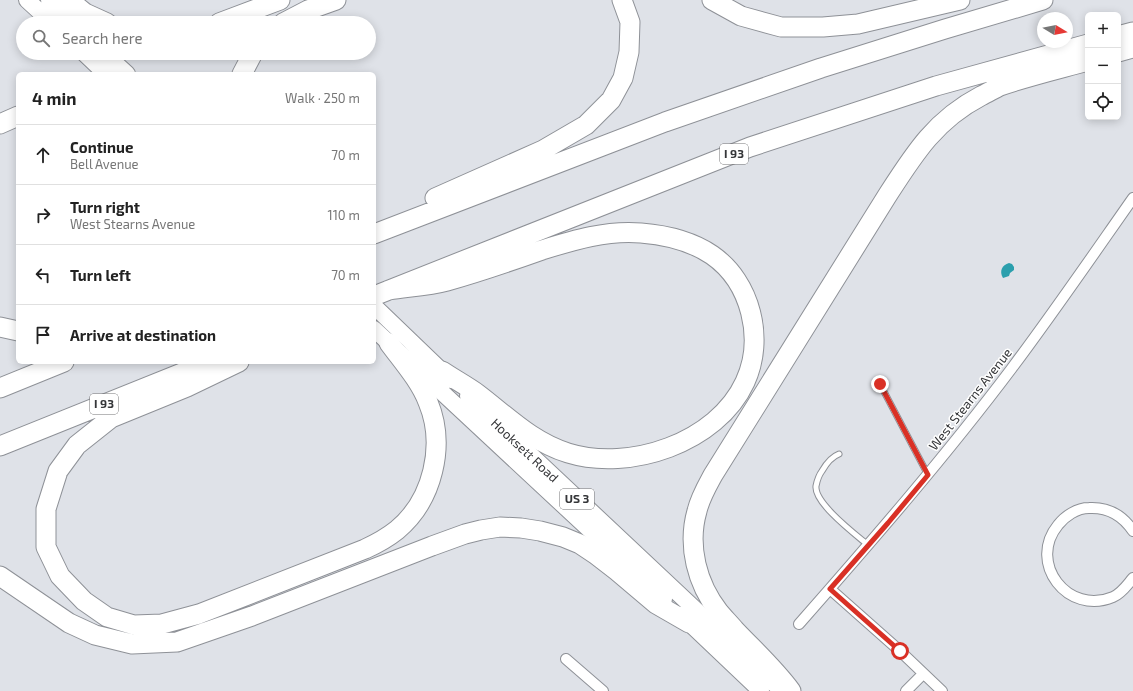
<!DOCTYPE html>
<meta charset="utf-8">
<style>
body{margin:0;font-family:"Exo 2",sans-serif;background:#f6f6f6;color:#222}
.controls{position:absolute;right:12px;top:12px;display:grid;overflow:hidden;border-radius:6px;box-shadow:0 2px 10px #0003}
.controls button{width:36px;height:36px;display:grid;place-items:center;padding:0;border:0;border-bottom:1px solid #e0e0e0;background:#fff;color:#222;font:20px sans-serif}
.compass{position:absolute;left:1037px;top:12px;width:36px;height:36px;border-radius:50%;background:#fff;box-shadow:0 2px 10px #0003;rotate:100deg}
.stop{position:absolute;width:12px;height:12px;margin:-9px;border:3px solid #d93025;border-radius:50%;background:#fff}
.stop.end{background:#d93025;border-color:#fff;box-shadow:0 1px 4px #0008}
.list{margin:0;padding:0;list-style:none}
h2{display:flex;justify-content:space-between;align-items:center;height:52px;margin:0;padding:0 16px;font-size:17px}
h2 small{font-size:13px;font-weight:400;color:#767676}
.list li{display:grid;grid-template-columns:26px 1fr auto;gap:12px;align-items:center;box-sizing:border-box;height:60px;padding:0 16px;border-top:1px solid #e0e0e0}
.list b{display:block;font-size:15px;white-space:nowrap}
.list p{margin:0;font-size:13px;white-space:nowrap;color:#767676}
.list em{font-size:13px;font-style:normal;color:#767676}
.icon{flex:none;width:22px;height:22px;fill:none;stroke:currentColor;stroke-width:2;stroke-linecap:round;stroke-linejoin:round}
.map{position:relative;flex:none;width:1133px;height:691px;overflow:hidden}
.search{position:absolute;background:#fff;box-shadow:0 2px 10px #0003;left:16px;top:16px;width:360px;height:44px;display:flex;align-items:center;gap:10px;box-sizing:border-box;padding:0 14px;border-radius:22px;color:#767676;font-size:15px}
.panel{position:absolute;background:#fff;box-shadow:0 2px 10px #0003;left:16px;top:72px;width:360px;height:292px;border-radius:6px}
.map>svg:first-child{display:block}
</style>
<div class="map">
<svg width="1133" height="691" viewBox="0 0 1133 691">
<rect width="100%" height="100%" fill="#dfe2e8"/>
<path fill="#2b9fad" d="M1009,263L1012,264L1014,267V270L1010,273L1009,276L1003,278C999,271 1002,265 1009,263Z"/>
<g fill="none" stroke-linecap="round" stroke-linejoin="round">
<g stroke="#8e9197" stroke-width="7">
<path id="service" d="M880,384L928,475
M839,454C831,457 826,464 822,471C819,475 817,481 816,486C814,503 855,534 868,545"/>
</g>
<g stroke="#8e9197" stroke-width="12">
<path id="minor" d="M1133,531C1123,516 1108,507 1089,508C1077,508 1065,516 1058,525C1027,563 1068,616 1113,597C1122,593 1127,585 1133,578
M830,589L900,651L942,691
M799,624C872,541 945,457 1012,368C1054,312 1093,255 1133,198
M566,659L603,691
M906,691L923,674"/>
</g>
<g stroke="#8e9197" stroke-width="18">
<path id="primary" d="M27,0L52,23
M49,0L73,23
M84,53L106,74
M104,53L127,74
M374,306L451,380
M374,329L664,599
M468,396L782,691
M681,615L761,691"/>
</g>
<g stroke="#8e9197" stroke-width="21">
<path id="motorway" d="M69,0L85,13L107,23
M712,0L741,16L781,27H823L858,24L960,0
M219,23L280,0
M283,23L308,10L336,0
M1118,36L1133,32
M1118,52L1133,48
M242,74L253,53
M0,124L18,116
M435,198L543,150L586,125L611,100L623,78L629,52L630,22L622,0
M374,234L665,122L821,68L945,29L1043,0
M389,290C408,287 428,286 447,281C479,272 511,261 542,250C574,240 607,230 641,233C666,235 690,240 712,255C751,282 765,339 745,382C717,443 629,472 568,453C532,442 507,416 478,394C467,386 454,379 442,371
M374,296L750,147L936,86L1088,44
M0,327L18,331
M239,362L187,387L111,418L77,445L58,471L46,509V547L60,576L84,601L107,617L134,625L162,624L199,614L365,549C376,544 387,538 397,530C433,500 446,445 428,402C420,381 403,362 389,343
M0,388L64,362
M0,446L209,362
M0,576L69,623L95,635L132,644L177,642L252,616L432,546L465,534L481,530L500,527L521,528L540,531L563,537L580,544L595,554L617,571L656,604L689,623
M791,691C775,669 754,650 735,630C730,624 724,618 719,612C697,584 687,546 697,511C700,498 707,486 713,475L887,196C914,154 935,120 981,96C987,93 994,89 1000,86C1029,76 1059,69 1088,61"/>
</g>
<use href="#service" stroke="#fff" stroke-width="5"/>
<use href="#minor" stroke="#fff" stroke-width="10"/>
<use href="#primary" stroke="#fff" stroke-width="16"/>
<use href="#motorway" stroke="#fff" stroke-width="19"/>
</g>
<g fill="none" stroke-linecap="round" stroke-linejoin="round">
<path stroke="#d93025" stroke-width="5" d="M880,384L928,475L888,523L830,589L900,651"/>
</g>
<g text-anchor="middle" stroke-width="3" stroke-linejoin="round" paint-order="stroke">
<g fill="#fff" stroke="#727274" stroke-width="1">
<rect x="720" y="144" width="28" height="20" rx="3"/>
<rect x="90" y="394" width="28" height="20" rx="3"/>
<rect x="560" y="489" width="34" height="20" rx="3"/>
</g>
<g font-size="12" font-weight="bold" fill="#353639">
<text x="734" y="158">I 93</text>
<text x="104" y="408">I 93</text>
<text x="577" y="503">US 3</text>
</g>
<g font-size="13" fill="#353639" stroke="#fff">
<text transform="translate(970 399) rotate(-52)" y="5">West Stearns Avenue</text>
<text transform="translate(525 450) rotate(43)" y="5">Hooksett Road</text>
</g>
</g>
</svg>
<div class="controls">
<button>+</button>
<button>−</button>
<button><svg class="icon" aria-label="locate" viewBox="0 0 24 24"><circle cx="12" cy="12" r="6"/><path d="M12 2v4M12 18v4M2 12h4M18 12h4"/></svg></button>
</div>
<svg class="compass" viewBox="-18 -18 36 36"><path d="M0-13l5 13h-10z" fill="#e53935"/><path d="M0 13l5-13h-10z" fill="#767676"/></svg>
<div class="stop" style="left:900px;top:651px"></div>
<div class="stop end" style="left:880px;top:384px"></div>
<div class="search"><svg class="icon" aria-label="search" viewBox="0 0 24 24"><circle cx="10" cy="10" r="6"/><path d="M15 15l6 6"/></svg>Search here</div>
<section class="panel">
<h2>4 min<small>Walk · 250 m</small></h2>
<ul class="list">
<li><svg class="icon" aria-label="ahead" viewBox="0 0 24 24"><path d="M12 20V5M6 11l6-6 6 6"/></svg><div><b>Continue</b><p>Bell Avenue</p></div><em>70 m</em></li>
<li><svg class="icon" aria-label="right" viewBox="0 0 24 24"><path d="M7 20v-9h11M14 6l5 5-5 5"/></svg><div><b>Turn right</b><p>West Stearns Avenue</p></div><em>110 m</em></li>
<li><svg class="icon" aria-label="left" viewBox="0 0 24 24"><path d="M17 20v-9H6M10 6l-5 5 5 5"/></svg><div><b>Turn left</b></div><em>70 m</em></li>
<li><svg class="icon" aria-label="arrive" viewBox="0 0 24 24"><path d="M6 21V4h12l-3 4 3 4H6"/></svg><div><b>Arrive at destination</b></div></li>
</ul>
</section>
</div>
